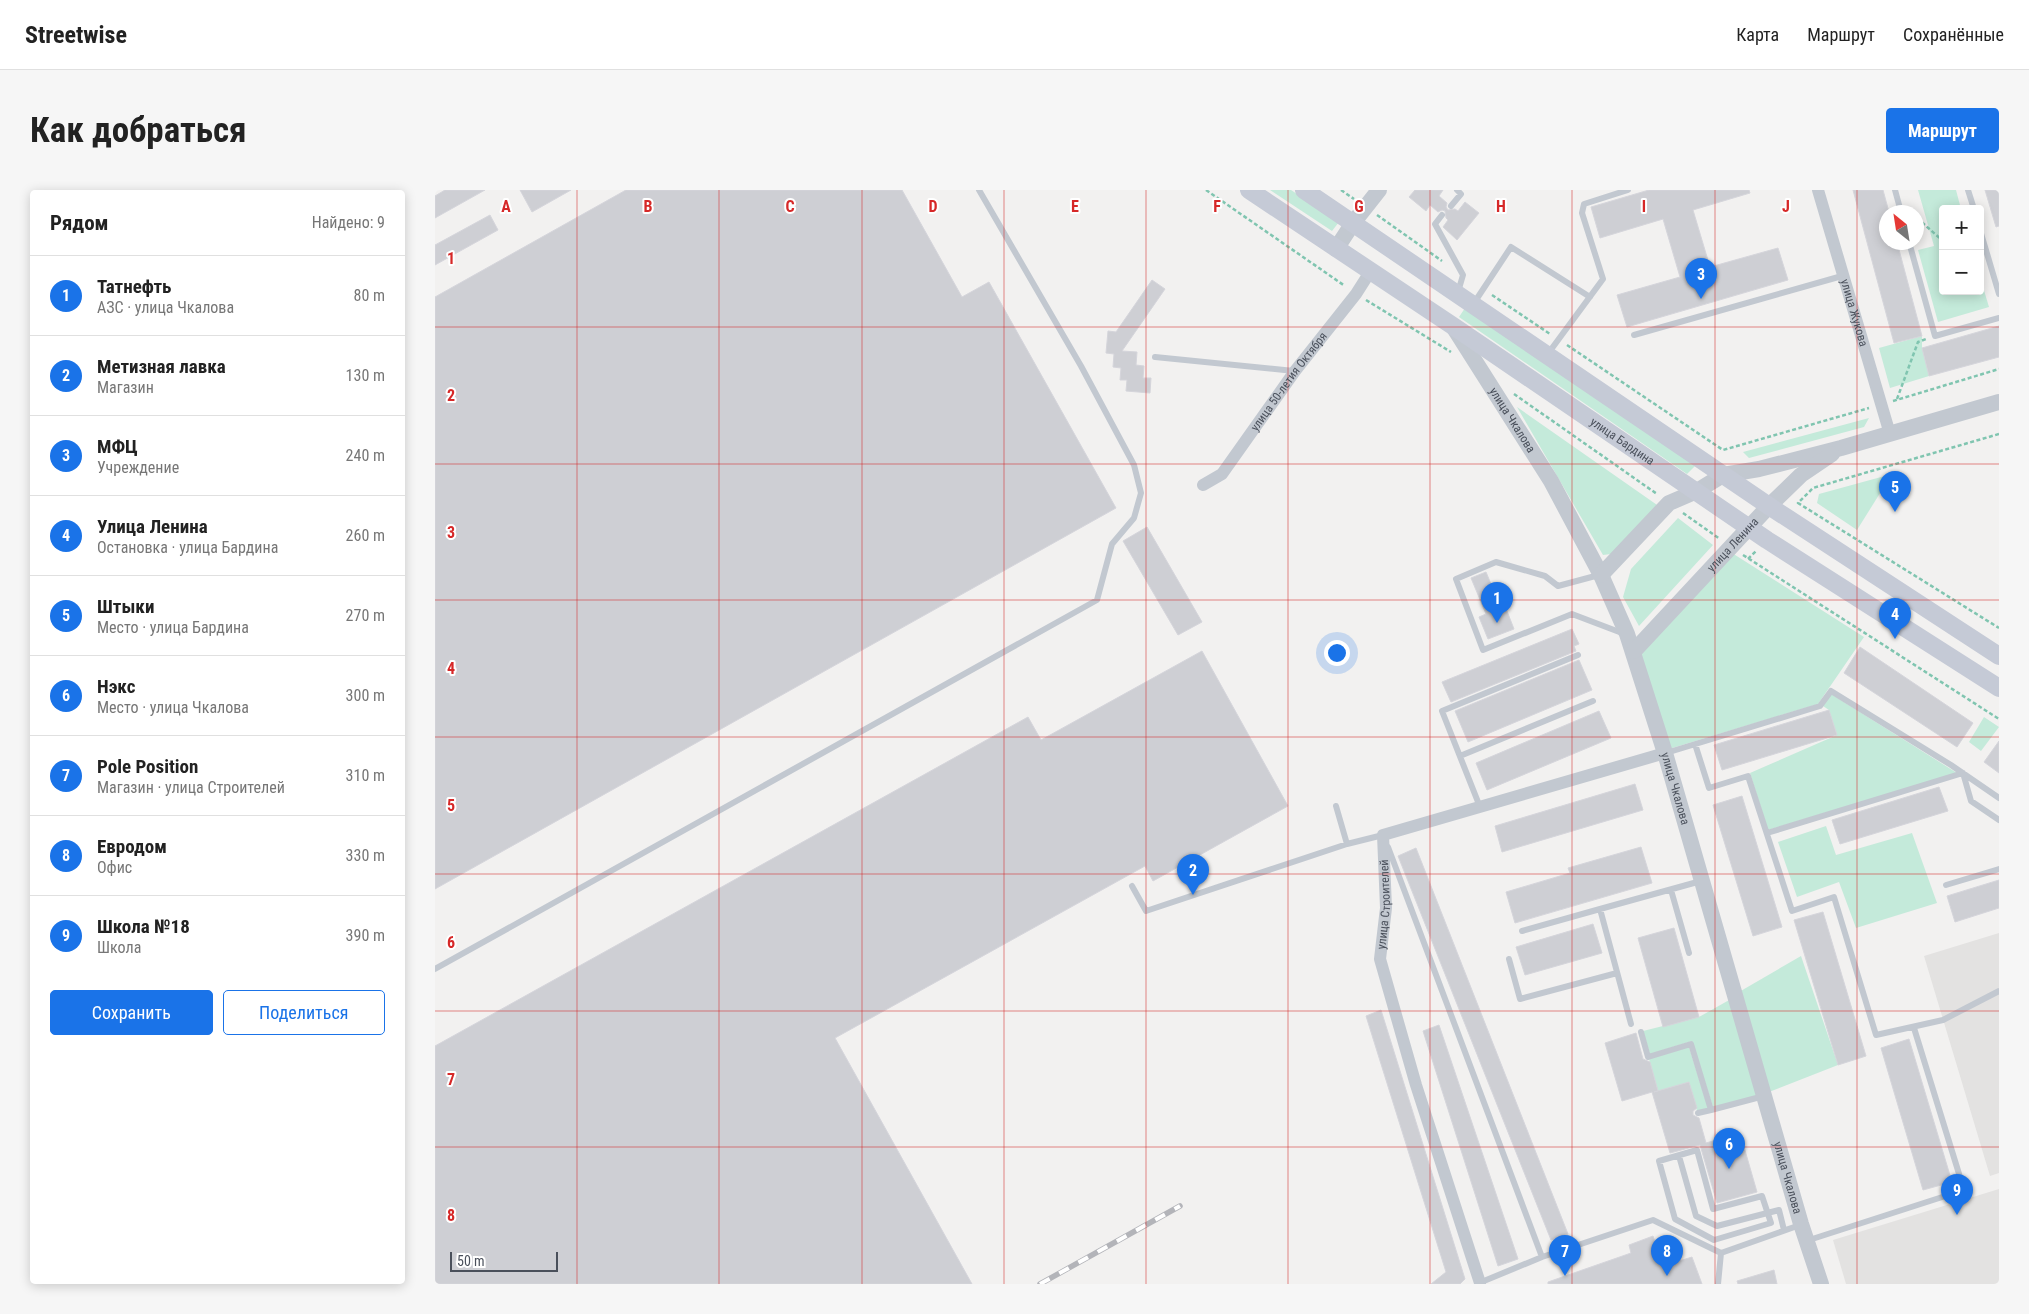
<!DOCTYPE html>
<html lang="ru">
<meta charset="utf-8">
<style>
body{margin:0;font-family:"Roboto Condensed",sans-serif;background:#f6f6f6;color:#222}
.controls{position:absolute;right:15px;top:15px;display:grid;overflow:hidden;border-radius:5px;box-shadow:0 2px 12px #0003}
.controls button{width:45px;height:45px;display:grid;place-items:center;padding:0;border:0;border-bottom:1px solid #e0e0e0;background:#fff;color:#222;font:25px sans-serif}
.compass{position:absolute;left:1444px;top:15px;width:45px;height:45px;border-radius:50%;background:#fff;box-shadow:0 2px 12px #0003;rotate:330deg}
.scale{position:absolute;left:15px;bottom:12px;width:108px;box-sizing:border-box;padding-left:5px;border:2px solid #4a505b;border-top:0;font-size:14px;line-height:18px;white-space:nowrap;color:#4a505b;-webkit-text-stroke:4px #fff;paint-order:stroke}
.you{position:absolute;left:901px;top:462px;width:18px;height:18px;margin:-12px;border:4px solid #fff;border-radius:50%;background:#1a73e8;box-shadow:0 0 0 8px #1a73e833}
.badge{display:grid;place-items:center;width:32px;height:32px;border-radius:50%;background:#1a73e8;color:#fff;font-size:16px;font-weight:700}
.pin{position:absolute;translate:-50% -41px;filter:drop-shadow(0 1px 2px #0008)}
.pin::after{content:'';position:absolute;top:26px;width:18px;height:15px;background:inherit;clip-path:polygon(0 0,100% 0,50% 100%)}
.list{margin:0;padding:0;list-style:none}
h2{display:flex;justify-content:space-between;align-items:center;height:65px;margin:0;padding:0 20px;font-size:21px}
h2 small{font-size:16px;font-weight:400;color:#767676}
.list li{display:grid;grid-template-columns:32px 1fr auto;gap:15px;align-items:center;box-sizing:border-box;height:80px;padding:0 20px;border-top:1px solid #e0e0e0}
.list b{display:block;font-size:19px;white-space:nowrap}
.list p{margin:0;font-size:16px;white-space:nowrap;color:#767676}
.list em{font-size:16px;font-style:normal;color:#767676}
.actions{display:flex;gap:10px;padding:15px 20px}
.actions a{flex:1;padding:11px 0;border:1px solid #1a73e8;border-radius:5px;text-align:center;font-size:18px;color:#1a73e8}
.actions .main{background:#1a73e8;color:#fff}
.map{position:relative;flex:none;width:1564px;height:1094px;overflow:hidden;border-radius:5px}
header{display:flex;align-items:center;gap:30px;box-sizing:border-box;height:70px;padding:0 25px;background:#fff;border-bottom:1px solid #e0e0e0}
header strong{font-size:24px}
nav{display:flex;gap:28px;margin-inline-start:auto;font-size:18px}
.intro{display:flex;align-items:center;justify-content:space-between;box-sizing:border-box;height:120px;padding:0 30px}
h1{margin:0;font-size:35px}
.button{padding:12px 22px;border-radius:5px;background:#1a73e8;color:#fff;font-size:18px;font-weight:700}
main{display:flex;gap:30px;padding:0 30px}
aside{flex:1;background:#fff;border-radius:5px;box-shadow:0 2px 12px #0003}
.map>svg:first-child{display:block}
</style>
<header>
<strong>Streetwise</strong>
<nav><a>Карта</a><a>Маршрут</a><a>Сохранённые</a></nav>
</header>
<div class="intro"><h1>Как добраться</h1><a class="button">Маршрут</a></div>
<main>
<aside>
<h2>Рядом<small>Найдено: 9</small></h2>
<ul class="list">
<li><span class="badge">1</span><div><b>Татнефть</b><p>АЗС · улица Чкалова</p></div><em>80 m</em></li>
<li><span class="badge">2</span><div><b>Метизная лавка</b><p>Магазин</p></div><em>130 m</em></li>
<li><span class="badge">3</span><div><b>МФЦ</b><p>Учреждение</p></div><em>240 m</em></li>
<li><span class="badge">4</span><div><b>Улица Ленина</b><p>Остановка · улица Бардина</p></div><em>260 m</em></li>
<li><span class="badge">5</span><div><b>Штыки</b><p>Место · улица Бардина</p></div><em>270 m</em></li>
<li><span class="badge">6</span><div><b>Нэкс</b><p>Место · улица Чкалова</p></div><em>300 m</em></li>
<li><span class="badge">7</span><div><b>Pole Position</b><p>Магазин · улица Строителей</p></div><em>310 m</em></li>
<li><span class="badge">8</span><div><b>Евродом</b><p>Офис</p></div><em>330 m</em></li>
<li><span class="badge">9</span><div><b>Школа №18</b><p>Школа</p></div><em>390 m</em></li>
</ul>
<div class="actions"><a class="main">Сохранить</a><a>Поделиться</a></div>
</aside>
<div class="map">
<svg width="1564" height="1094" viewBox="0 0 1564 1094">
<rect width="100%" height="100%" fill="#f2f1f0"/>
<path fill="#e3e2e1" d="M1564,743V983L1555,986L1489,766Z
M1564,999V1094H1411L1398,1050Z"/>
<path fill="#c4eada" d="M835,0H856L904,32L897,41Z
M1483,0H1521L1526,19H1508V101H1545V87L1554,117L1503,132L1483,60L1499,56Z
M1030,118L1261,275L1252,284L1024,127Z
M1487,146V158L1494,186L1455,198L1444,158Z
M1082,217L1225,317L1184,363L1168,365Z
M1434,228L1429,237L1314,268L1308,262Z
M1457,284L1422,340L1382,313L1384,304Z
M1243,328L1278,355L1204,436L1188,407L1196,379Z
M1297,363L1429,447L1383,514L1234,559L1204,463Z
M1396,504L1522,583L1333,640L1315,583L1402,545L1394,520L1388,516Z
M1549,527L1564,537L1546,561L1534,552Z
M1391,636L1401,665L1477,643L1502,713L1421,738L1404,692L1362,707L1343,652Z
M1366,766L1403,875L1334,902L1304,802Z
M1296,809L1324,905L1278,917L1257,851L1215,864L1208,841L1264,827Z
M1254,857L1273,918L1262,921L1254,892L1223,901L1214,869Z"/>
<path fill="#cecfd4" stroke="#d5d5db" d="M10,0H50L0,28V6Z
M85,0H136L97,22Z
M191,0H467L527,107L554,92L681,318L0,699V107Z
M980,0H1008L1004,6L1012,13L1011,17L1013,20L1020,19L1023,21L1030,12L1044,23L1022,50L1008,37L1013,30L1011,28L1010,21L1007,20L1003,22L995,15L991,21L974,7Z
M1214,0H1314L1315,3L1258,20L1275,77L1343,58L1353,90L1192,137L1182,105L1245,87L1228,29L1165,48L1156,17Z
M1418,0H1448L1454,22H1452V52H1462L1487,146L1459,153Z
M1550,0H1564V36L1561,37Z
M55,25L63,40L0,75V55Z
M717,90L730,99L687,161L702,162L701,175L709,176L708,188H716L715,203L691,201L692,190H685L686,178L678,177L679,164L671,163L673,141L681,142Z
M1564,136V167L1494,186L1487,158Z
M712,337L767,432L743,445L688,351Z
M1051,382L1066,418L1070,416L1079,439L1053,449L1044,427L1051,424L1036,388Z
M1137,439L1144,454L1139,456L1141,461L1016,512L1007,492Z
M1425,457L1538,533L1522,557L1409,483Z
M767,461L853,616L718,691L710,676L400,848L537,1094H0V856L593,527L606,550Z
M1144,470L1157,500L1033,552L1020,521Z
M1394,520L1402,545L1287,580L1279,555Z
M1164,521L1176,548L1052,600L1041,573Z
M1564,551V583L1549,572Z
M1200,594L1208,620L1067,662L1060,636Z
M1504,597L1513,621L1405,654L1397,630Z
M1307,606L1347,737L1318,746L1278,615Z
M1206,657L1217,693L1080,733L1071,702L1135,683L1133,678Z
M981,658L1133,1044L1116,1050L963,666Z
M1564,690V718L1520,732L1512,706Z
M1388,722L1431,866L1403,875L1359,730Z
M1158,734L1167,763L1090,785L1081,757Z
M1239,738L1264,827L1228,837L1203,748Z
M946,820L1030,1089L1025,1094H996L1011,1082L931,826Z
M1004,835L1083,1069L1063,1076L988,841Z
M1201,843L1208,869L1215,872L1223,901L1219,902L1254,892L1262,918L1258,921V925L1264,928L1271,953L1305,943L1322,1002L1282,1013L1265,955L1235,963L1217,902L1187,911L1170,853Z
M1474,849L1517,992L1488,1000L1446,858Z
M1218,1046L1228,1076L1257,1067L1267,1094H1113V1092L1196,1063L1194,1055Z
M1339,1080L1342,1094H1303L1302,1091Z"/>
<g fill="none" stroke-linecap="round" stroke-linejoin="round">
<path stroke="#80c5b0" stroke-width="2.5" stroke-dasharray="4 2.5" stroke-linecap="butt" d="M771,0L910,96
M906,0L919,9
M942,25L1007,71
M1482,28L1508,51
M1057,105L1115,144
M931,110L1016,162
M1132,155L1288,260L1434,218
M1079,204L1222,304
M1462,209L1483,152L1491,149
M1458,211L1564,179
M1564,244L1378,298L1363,313L1564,438
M1248,323L1285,349
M1308,365L1564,529
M1313,369L1321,361"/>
<path stroke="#c2c8d0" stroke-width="6" d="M1460,0L1466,22
M1533,0L1539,19
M1016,16L1026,4L1022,0
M1007,25L1000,34L1028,85L1023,102
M1545,40L1564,104
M1474,52L1500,146L1564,128
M1039,113L1076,57L1155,107
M1199,145L1407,86
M1112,165L1168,89L1147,23L1149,14L1193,0
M720,167L859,181
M1164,385L1123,396L1110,386L1061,372L1021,389L1048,460L1137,424L1187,443
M1260,554L1274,598L1313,586L1357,721L1399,707L1441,845L1508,830L1564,801
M1231,563L1385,516L1396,501L1516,575L1564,608
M1025,566L1158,511
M901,616L912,654
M1045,617L1007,521L1143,465
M1332,643L1528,583L1536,611L1564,630
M953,657L1107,1067
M1511,695L1564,679
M697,696L711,721L912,654L948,645
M1236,700L1254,763
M1087,741L1165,719
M1074,769L1085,809L1182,783
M0,779L662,410L677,354L699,328L706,303L699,275L646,176L544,0
M1196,834L1165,719L1266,691
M1206,842L1213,867L1256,854L1276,920L1329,906
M1263,923L1276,920
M1262,960L1278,1019L1327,1006L1336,1033L1279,1050L1240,1029L1224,971Z
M1244,966L1261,1026L1282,1036L1344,1020L1349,1040
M1371,1051L1529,1000L1479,838
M1044,1093L1107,1067L1218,1030L1286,1063L1365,1035
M1283,1094L1286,1063"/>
<g stroke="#c2c8d0" stroke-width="12">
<path id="s1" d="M1383,0L1455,244"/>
<path id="s2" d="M768,295L787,284L860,181L921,104L935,82"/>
<path id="s3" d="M1045,1093L981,895L945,769L951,718L948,645L1230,563"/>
</g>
<g stroke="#c2c8d0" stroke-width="16">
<path d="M901,59L918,33L944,0"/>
<path id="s4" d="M1019,138L1116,291L1166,385L1192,444L1230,563L1366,1034L1386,1094"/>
<path d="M1166,385L1234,313L1262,301L1288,285L1324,279L1406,258L1564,212"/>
<path id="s5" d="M1199,461L1334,316L1366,285L1397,264"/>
</g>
<g stroke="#c5cad6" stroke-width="18">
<path id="s6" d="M814,0L1018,136L1332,350L1564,498"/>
<path d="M869,0L1334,316L1564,466"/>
</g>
<g stroke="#b3b4b9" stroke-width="5.5">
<path id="rail" d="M605,1094L745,1016"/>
</g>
<use href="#rail" stroke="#fff" stroke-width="4" stroke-dasharray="11" stroke-linecap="butt"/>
</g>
<path fill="none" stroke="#d62828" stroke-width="1" stroke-opacity="0.55" d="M142,0V1094M284,0V1094M427,0V1094M569,0V1094M711,0V1094M853,0V1094M995,0V1094M1137,0V1094M1280,0V1094M1422,0V1094M0,137H1564M0,274H1564M0,410H1564M0,547H1564M0,684H1564M0,821H1564M0,957H1564"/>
<g text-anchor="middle" stroke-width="4" stroke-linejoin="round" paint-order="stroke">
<g font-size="12" fill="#4a505b" stroke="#fff">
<text dy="4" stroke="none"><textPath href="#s1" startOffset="128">улица Жукова</textPath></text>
<text dy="4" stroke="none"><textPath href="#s2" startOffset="136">улица 50-летия Октября</textPath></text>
<text dy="4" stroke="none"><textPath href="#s4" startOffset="109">улица Чкалова</textPath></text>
<text dy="4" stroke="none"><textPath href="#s6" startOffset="450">улица Бардина</textPath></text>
<text dy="4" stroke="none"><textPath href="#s5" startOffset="145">улица Ленина</textPath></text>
<text dy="4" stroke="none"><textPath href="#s4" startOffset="514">улица Чкалова</textPath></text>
<text dy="4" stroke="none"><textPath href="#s3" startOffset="394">улица Строителей</textPath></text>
<text dy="4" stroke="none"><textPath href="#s4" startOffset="919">улица Чкалова</textPath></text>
</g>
</g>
<g font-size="16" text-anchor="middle" font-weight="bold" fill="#d62828" stroke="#fff" stroke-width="4" stroke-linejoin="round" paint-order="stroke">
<text x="71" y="22">A</text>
<text x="213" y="22">B</text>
<text x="355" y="22">C</text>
<text x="498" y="22">D</text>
<text x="640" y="22">E</text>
<text x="782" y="22">F</text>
<text x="924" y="22">G</text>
<text x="1066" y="22">H</text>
<text x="1209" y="22">I</text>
<text x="1351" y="22">J</text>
<text x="16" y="74">1</text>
<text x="16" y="211">2</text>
<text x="16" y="348">3</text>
<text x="16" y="484">4</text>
<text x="16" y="621">5</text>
<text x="16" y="758">6</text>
<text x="16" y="895">7</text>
<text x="16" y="1031">8</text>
</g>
</svg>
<div class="controls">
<button>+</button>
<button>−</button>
</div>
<svg class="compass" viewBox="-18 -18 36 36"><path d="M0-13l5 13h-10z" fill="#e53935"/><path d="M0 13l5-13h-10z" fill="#767676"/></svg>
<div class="scale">50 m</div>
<div class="you"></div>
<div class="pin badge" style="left:1062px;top:433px">1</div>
<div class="pin badge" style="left:758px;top:705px">2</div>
<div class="pin badge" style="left:1266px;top:109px">3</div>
<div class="pin badge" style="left:1460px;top:449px">4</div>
<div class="pin badge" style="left:1460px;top:322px">5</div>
<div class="pin badge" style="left:1294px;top:979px">6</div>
<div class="pin badge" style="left:1130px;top:1086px">7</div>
<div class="pin badge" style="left:1232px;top:1086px">8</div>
<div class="pin badge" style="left:1522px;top:1025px">9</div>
</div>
</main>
